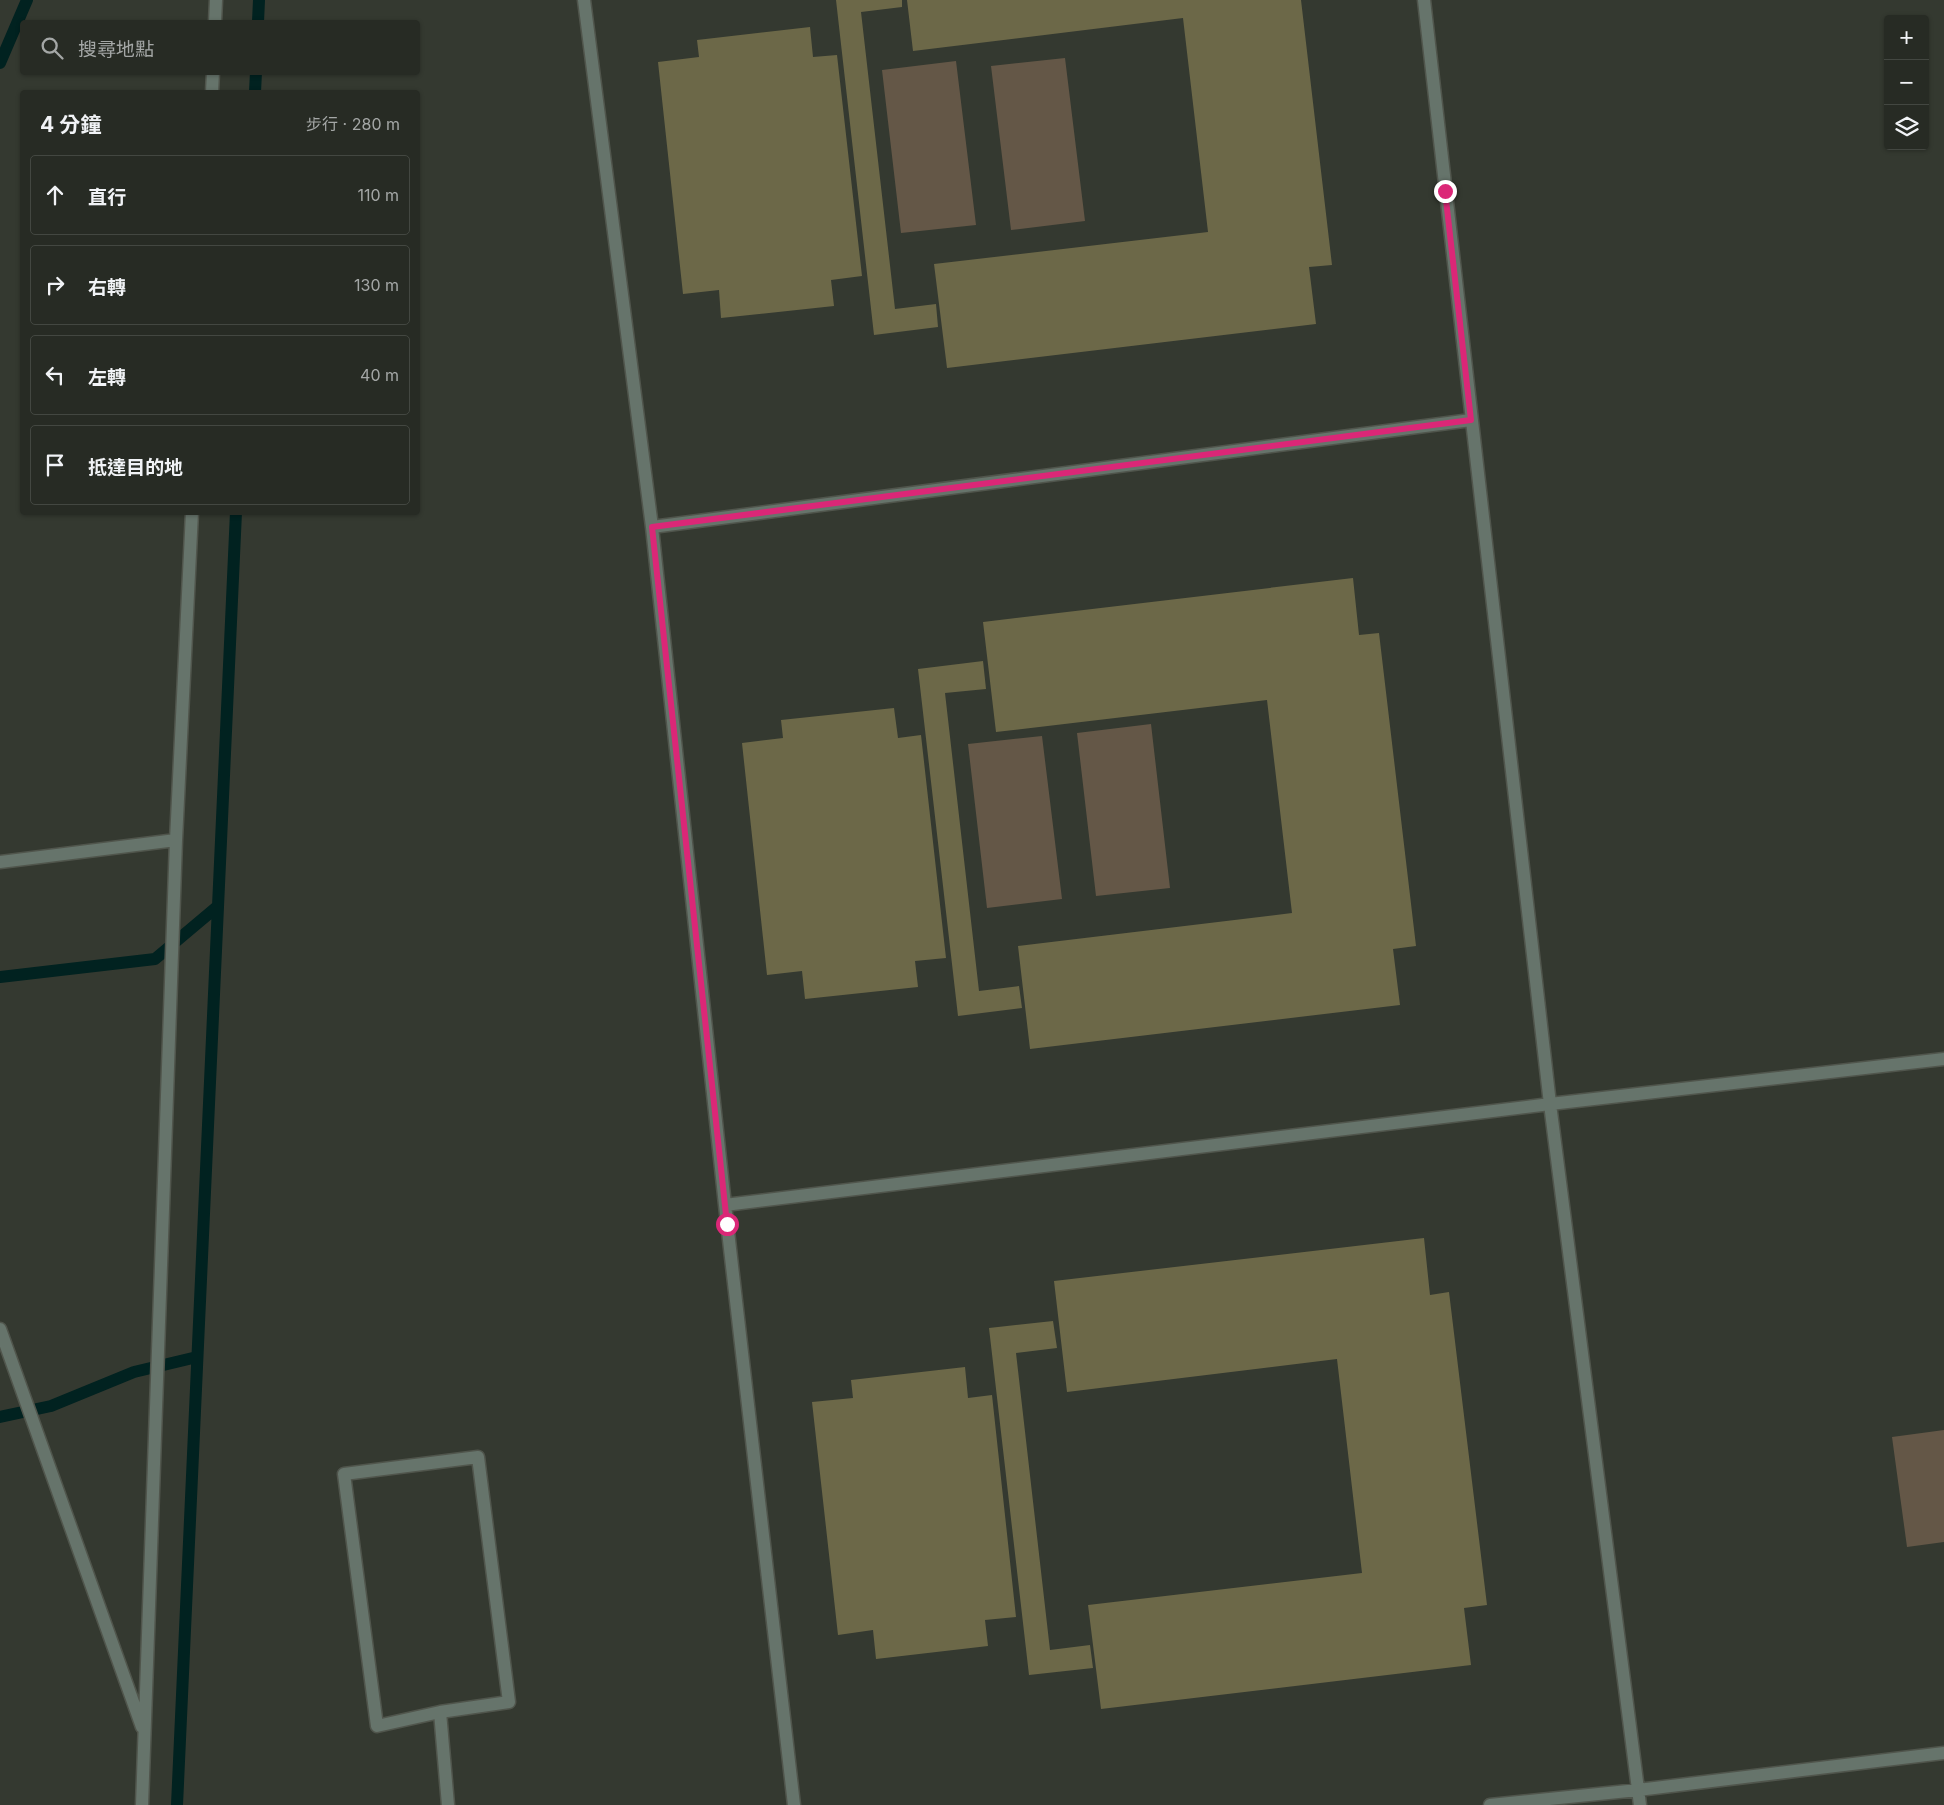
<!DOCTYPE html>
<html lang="zh-TW">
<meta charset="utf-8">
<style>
body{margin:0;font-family:Inter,"Noto Sans TC",sans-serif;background:#333731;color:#f1f3f6}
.controls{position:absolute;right:15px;top:15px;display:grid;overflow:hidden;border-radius:5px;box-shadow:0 1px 4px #0004}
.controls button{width:45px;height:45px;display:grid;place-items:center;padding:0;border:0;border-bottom:1px solid #434741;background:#272b24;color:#f1f3f6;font:25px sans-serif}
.stop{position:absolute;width:15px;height:15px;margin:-11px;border:4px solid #db2777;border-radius:50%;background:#fff}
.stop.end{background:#db2777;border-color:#fff;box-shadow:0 1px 5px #0008}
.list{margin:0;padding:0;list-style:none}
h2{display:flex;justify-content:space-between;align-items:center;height:65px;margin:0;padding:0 20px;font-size:21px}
h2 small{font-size:16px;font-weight:400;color:#a4a7a6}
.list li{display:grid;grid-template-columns:32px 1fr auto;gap:15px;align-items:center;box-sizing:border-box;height:80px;margin:0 10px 10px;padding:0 10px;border:1px solid #434741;border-radius:5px}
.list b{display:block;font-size:19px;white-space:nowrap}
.list em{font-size:16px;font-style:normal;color:#a4a7a6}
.icon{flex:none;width:28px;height:28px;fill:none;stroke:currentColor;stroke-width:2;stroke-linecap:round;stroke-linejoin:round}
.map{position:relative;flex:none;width:1944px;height:1805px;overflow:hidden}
.search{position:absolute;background:#272b24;box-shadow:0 1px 4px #0004;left:20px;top:20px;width:400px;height:55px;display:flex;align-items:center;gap:12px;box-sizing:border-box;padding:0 18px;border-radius:5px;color:#a4a7a6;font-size:19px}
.panel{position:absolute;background:#272b24;box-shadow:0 1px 4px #0004;left:20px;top:90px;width:400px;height:425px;border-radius:5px}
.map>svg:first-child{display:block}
</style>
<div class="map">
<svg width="1944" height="1805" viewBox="0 0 1944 1805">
<rect width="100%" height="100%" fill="#343930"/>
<path fill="#645747" d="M1065,58L1085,221L1011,230L991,66Z
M956,61L976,225L901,233L882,70Z
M1151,724L1170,888L1096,896L1077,733Z
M1042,736L1062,899L987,908L968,744Z
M1944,1430V1542L1907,1547L1892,1437Z"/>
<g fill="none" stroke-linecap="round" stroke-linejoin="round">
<path stroke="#012220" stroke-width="12" d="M258,22L259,0
M0,63L27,0
M255,92L256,72
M0,977L155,959L218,906
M0,1417L51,1406L134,1372L197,1357
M177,1805L236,512"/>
</g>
<path fill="#6c6848" d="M836,0H902V7L861,12L895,309L936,304L938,327L874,335Z
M907,0H1301L1332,265L1309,267L1316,324L947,368L934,264L1208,232L1183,18L913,51Z
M810,27L813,57L837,55L862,276L831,280L834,306L721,318L719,290L683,294L658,62L699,57L697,40Z
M1353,578L1359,635L1379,633L1416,946L1393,949L1400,1005L1030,1049L1018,946L1292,913L1267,700L996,732L983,622Z
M983,661L986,689L945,693L979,991L1019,986L1022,1008L958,1016L918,669Z
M894,708L898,738L921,735L946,958L915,961L918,987L805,999L802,971L767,975L742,743L783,738L781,720Z
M1424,1238L1430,1295L1449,1292L1487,1605L1464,1608L1471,1665L1101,1709L1088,1605L1362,1573L1337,1359L1067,1392L1054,1281Z
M1053,1321L1057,1348L1016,1353L1050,1650L1090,1645L1093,1668L1029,1675L989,1328Z
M965,1367L968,1398L992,1395L1016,1617L985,1620L988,1646L876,1659L873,1630L838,1635L812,1402L853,1398L851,1380Z"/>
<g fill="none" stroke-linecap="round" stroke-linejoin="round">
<g stroke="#50554c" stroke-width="15">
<path id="minor" d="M584,0L652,527L725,1205L794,1805
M1424,0L1550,1104L1640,1805
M215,22L216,0
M212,92L213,72
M652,527L1471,420
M0,862L176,840
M725,1205L1550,1104L1944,1059
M0,1329L142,1727
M478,1457L509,1702L440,1712L377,1726L344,1474Z
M440,1712L448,1805
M142,1805L176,840L192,512
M1490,1805L1638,1790L1944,1753"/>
</g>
<use href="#minor" stroke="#66746b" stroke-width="12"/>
</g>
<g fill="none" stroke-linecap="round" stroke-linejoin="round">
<path stroke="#db2777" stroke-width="6" d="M727,1224L652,527L1471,420L1445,191"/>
</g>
</svg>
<div class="controls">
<button>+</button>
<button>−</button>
<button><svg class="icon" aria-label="layers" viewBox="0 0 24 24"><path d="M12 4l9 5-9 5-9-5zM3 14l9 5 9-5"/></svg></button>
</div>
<div class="stop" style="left:727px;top:1224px"></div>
<div class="stop end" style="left:1445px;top:191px"></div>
<div class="search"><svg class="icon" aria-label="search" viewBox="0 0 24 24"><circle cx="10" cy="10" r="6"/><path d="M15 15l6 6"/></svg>搜尋地點</div>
<section class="panel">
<h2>4 分鐘<small>步行 · 280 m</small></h2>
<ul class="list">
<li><svg class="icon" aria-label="ahead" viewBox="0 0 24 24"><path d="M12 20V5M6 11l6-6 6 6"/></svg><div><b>直行</b></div><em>110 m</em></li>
<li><svg class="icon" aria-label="right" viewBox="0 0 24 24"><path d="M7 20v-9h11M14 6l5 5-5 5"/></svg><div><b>右轉</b></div><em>130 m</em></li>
<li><svg class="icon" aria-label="left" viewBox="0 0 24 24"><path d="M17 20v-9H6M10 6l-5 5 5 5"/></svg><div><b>左轉</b></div><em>40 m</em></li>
<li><svg class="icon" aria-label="arrive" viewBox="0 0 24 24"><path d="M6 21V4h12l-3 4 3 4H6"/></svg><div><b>抵達目的地</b></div></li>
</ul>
</section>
</div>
